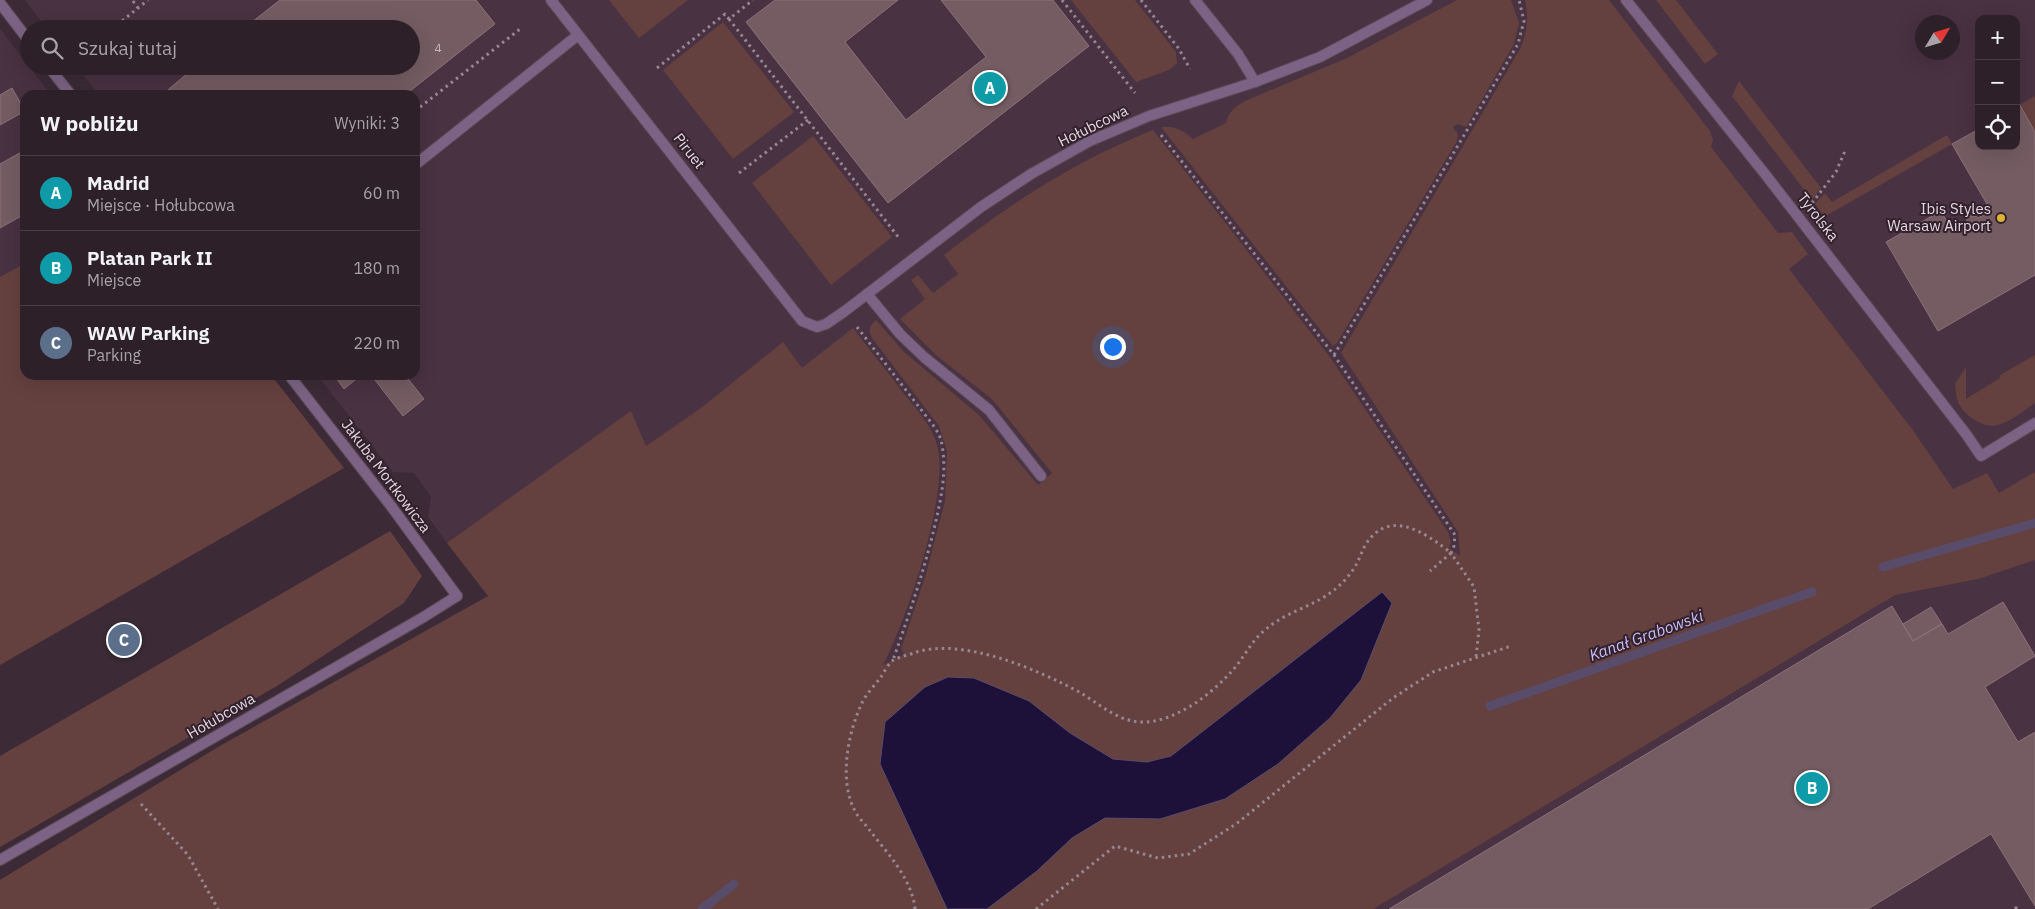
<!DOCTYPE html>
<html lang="pl">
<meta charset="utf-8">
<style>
body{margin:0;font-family:"IBM Plex Sans",sans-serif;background:#392d35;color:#f1f3f6}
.controls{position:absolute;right:15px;top:15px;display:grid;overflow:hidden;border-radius:10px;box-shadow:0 5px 20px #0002}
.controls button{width:45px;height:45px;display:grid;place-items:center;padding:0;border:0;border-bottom:1px solid #483e46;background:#2d2029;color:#f1f3f6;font:25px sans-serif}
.compass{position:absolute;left:1915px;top:15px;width:45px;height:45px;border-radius:50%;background:#2d2029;box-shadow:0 5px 20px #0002;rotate:52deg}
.you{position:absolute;left:1112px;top:346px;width:18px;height:18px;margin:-12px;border:4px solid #fff;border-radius:50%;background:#1a73e8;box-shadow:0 0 0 8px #1a73e833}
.badge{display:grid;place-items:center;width:32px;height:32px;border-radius:50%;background:#dab333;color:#fff;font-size:16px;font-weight:700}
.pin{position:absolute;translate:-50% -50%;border:2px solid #fff;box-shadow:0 1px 5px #0006}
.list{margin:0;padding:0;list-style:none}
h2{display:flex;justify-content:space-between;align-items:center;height:65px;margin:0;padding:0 20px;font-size:21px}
h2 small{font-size:16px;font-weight:400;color:#a7a3a8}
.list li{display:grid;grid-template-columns:32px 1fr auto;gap:15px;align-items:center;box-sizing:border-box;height:75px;padding:0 20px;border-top:1px solid #483e46}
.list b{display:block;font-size:19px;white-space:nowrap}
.list p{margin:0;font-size:16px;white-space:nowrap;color:#a7a3a8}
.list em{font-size:16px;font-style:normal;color:#a7a3a8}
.icon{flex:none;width:28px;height:28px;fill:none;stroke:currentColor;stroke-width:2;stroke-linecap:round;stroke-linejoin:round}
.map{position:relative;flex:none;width:2035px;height:909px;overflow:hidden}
.search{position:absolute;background:#2d2029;box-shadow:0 5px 20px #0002;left:20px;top:20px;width:400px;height:55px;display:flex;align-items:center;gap:12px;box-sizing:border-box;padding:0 18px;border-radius:28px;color:#a7a3a8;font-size:19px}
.panel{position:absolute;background:#2d2029;box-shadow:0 5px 20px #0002;left:20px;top:90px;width:400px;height:290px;border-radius:15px}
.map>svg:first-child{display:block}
</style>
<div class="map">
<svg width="2035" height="909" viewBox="0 0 2035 909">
<rect width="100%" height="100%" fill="#3c2b37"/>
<path fill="#493242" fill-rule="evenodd" d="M25,0H2035V909H736L447,543L428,517L431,497L414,473L393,472L317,375H415V95H99L76,66H411V29H47ZM1979,19H2016V146H1979ZM1922,22H1952V52H1922Z
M0,29L51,95H25V263L0,277Z"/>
<path fill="#64413f" d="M609,0H688L639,38Z
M1071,0H1135L1176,52L1177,63L1169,70L1136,82Z
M1457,0H1511L1519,23L1514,44L1466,127L1458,124L1453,127L1458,134L1457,141L1337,343L1333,346L1161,127C1176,126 1182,130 1193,139L1226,123C1229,111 1235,107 1245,101L1347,58Z
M1525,0H1609L1710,131L1713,140L1711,147L1778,233L1792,232L1808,254L1789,269L1912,429L1953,489L1987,473L1999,493L2035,472V560L1978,579L1895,595L1373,909H0V880L218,747L488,596L447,543L631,411L646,446L701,408L783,342L802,368L853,328C869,349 886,370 902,391C915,408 934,427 938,449C948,498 907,619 883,665L904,654L901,649L926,574L945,501L947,451L939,426L872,338C868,330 869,326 876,320L904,352L979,415L1038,485L1052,473L992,399L937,356L900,319L925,299L911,280L918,275L933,293L958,274L944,255C1009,204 1077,160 1153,130L1330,357L1448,532L1451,542L1449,548L1460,556L1458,532L1341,353L1520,49C1527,32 1529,18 1525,0Z
M1656,0H1676L1718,54L1705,64Z
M723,22L794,112L733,159L663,70Z
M1739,81L1821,188L1812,200L1732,96Z
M2035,96V132L2020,105Z
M1947,135L1952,144L1824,217L1815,204L1825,193L1832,202Z
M813,136L892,237L831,285L752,183Z
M25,263V375H271L344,468L0,665V277Z
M2035,355V403C2023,411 2012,421 1998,425C1984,429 1965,416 1959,404C1956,399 1956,390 1955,384L1966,367V399L2000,378V375Z
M390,531L422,576L404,603L277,686L0,847V756Z"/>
<path fill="#1e1139" stroke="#594c6a" d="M1382,592L1392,603L1361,680L1330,718L1278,764L1225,799L1160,819L1105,818L1072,838L1037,871L987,909H947L880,764L885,722L925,687L948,677L974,678L1029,701L1070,733L1113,759L1147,762L1171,756Z"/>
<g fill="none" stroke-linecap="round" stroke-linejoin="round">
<path stroke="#594c6a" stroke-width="9" d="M1883,567L2035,523
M1490,706L1812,592
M702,909L734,884"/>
</g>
<path fill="#745c62" stroke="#8b7278" d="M280,0H476L495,24L405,95H162L196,66H411V29H243Z
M775,0H898L845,42L906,120L986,57L941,0H1053L1089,46L888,203L746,22Z
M12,88L25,111L0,125V95Z
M2020,105L2035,132V275L1938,331L1886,242L1941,211L1953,233L1967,224V218L1969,216H1976L1978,218L1991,211L1952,144L1979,129V146H2016V107Z
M25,150V214L0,228V164Z
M334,375H361L344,389Z
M371,375H405L424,399L403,416Z
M2003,602L2035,656L1985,687L2018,742L2035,732V906L1991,834L1868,909H1389L1892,606L1913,641L1942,624L1948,634Z
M1931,607L1942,624L1913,641L1903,624Z"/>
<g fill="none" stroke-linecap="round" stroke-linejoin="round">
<g stroke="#5a4a55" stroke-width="12">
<path id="lane" d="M1195,0L1238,54L1255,82
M415,165L578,35
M867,294L900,334L924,357L989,410L1041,476
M0,860L422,618L457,596"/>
</g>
<g stroke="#5a4a55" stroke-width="12">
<path id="street" d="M551,0L802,321L817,327L826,324L845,311L981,207L1031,174L1090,141L1149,116L1255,82L1320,57L1427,0
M1626,0L1765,174L1966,434L1981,456L2035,423
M0,3L29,41
M48,66L71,95
M289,375L391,506L457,596"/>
</g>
<path stroke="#968791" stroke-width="3" stroke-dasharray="2.5 4" stroke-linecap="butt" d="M1062,0L1135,93
M1141,0L1179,49L1190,69
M133,1L138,8
M729,19L899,238
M112,29L148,0
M657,68L725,14L729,19L753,0
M415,111L520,29
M1161,135L1334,355L1455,535L1454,546L1451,553L1474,587L1479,630L1476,657
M739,173L808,120
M1812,203L1836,172L1845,151
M857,327L933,425C937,431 941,437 942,445C947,473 941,498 935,525C924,571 909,615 893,660
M1334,355L1518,44L1524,21L1519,0
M141,804L188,855L218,909
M915,909C912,878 886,852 868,828C863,822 857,816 854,809C839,779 848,732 862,703C866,694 875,685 881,677C884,672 888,665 892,661C898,657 908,655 914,653C961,636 1039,670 1081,693C1099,704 1118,721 1140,722C1160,723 1180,713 1197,702C1210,693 1222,682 1232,671C1244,658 1251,641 1265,630C1285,612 1313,607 1334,590C1342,584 1351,574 1356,565C1360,558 1362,550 1366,544C1390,507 1427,534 1451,553L1430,571
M1036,909L1115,846L1158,858L1189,854L1236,824L1393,698L1433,672L1511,646
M2016,909V903"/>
<use href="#lane" stroke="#7c6385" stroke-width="10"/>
<use href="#street" stroke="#7c6385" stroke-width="10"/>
</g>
<circle fill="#dab333" stroke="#32212c" stroke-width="2" cx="2001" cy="218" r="5"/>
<g text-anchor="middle" stroke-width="4" stroke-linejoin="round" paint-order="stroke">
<g font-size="12" fill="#c6b8bf">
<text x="438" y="52">4</text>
</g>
<g font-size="15" fill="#e2d6de" stroke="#32212c">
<text transform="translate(1093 126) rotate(-26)" y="5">Hołubcowa</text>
<text transform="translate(689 151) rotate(52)" y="5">Piruet</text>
<text transform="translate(1818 217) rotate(52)" y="5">Tyrolska</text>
<text transform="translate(386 476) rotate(53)" y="5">Jakuba Mortkowicza</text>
<text transform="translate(221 716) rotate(-30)" y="5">Hołubcowa</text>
</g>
<g font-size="15" fill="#e2d6de" stroke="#32212c" text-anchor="end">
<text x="1991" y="214">Ibis Styles<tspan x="1991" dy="17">Warsaw Airport</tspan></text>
</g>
<g font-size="16" font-style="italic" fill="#c8bcf7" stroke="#32212c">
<text transform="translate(1646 635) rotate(-20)" y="6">Kanał Grabowski</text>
</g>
</g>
</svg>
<div class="controls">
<button>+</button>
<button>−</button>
<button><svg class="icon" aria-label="locate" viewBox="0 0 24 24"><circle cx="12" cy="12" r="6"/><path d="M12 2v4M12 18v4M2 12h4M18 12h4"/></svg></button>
</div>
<svg class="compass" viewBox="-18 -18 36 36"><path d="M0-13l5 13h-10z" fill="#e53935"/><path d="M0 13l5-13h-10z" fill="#a7a3a8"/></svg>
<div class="you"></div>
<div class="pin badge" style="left:990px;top:88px;background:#0f9aa8">A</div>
<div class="pin badge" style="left:1812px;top:788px;background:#0f9aa8">B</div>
<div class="pin badge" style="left:124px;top:640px;background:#5c6f8a">C</div>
<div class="search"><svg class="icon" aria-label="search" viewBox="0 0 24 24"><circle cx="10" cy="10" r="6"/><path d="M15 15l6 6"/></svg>Szukaj tutaj</div>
<section class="panel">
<h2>W pobliżu<small>Wyniki: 3</small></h2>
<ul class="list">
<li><span class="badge" style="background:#0f9aa8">A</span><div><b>Madrid</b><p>Miejsce · Hołubcowa</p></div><em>60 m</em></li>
<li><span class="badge" style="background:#0f9aa8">B</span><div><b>Platan Park II</b><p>Miejsce</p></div><em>180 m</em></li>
<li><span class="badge" style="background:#5c6f8a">C</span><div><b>WAW Parking</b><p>Parking</p></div><em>220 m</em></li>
</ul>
</section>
</div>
